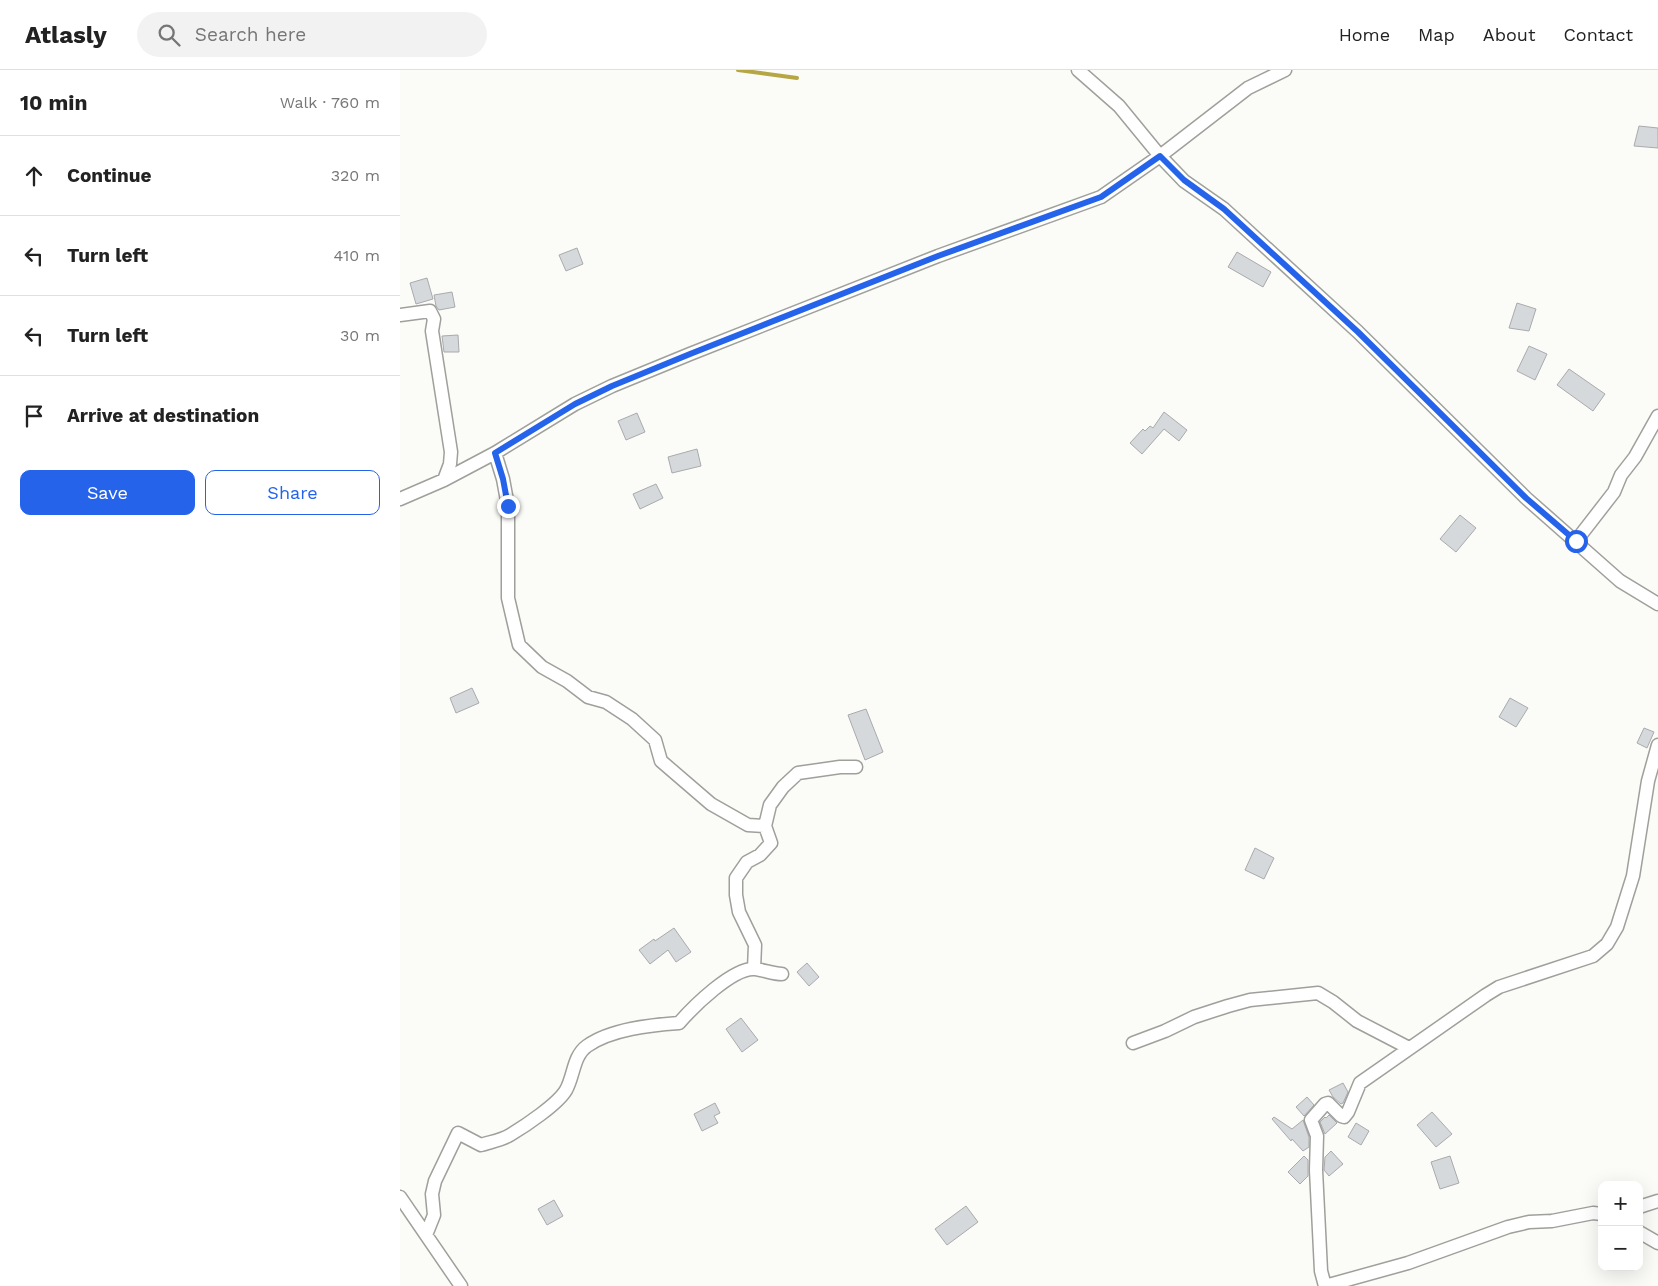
<!DOCTYPE html>
<meta charset="utf-8">
<style>
body{margin:0;font-family:"Work Sans",sans-serif;background:#f2f2f2;color:#222}
.controls{position:absolute;right:15px;bottom:15px;display:grid;overflow:hidden;border-radius:10px;box-shadow:0 5px 20px #0002}
.controls button{width:45px;height:45px;display:grid;place-items:center;padding:0;border:0;border-bottom:1px solid #e0e0e0;background:#fff;color:#222;font:25px sans-serif}
.stop{position:absolute;width:15px;height:15px;margin:-11px;border:4px solid #2563eb;border-radius:50%;background:#fff}
.stop.end{background:#2563eb;border-color:#fff;box-shadow:0 1px 5px #0008}
.list{margin:0;padding:0;list-style:none}
h2{display:flex;justify-content:space-between;align-items:center;height:65px;margin:0;padding:0 20px;font-size:21px}
h2 small{font-size:16px;font-weight:400;color:#767676}
.list li{display:grid;grid-template-columns:32px 1fr auto;gap:15px;align-items:center;box-sizing:border-box;height:80px;padding:0 20px;border-top:1px solid #e0e0e0}
.list b{display:block;font-size:19px;white-space:nowrap}
.list em{font-size:16px;font-style:normal;color:#767676}
.actions{display:flex;gap:10px;padding:15px 20px}
.actions a{flex:1;padding:11px 0;border:1px solid #2563eb;border-radius:10px;text-align:center;font-size:18px;color:#2563eb}
.actions .main{background:#2563eb;color:#fff}
.icon{flex:none;width:28px;height:28px;fill:none;stroke:currentColor;stroke-width:2;stroke-linecap:round;stroke-linejoin:round}
.map{position:relative;flex:none;width:1258px;height:1216px;overflow:hidden}
header{display:flex;align-items:center;gap:30px;box-sizing:border-box;height:70px;padding:0 25px;background:#fff;border-bottom:1px solid #e0e0e0}
header strong{font-size:24px}
nav{display:flex;gap:28px;margin-inline-start:auto;font-size:18px}
.search{width:350px;height:45px;background:#f2f2f2;display:flex;align-items:center;gap:12px;box-sizing:border-box;padding:0 18px;border-radius:28px;color:#767676;font-size:19px}
main{display:flex}
aside{flex:1;background:#fff}
.map>svg:first-child{display:block}
</style>
<header>
<strong>Atlasly</strong>
<div class="search"><svg class="icon" aria-label="search" viewBox="0 0 24 24"><circle cx="10" cy="10" r="6"/><path d="M15 15l6 6"/></svg>Search here</div>
<nav><a>Home</a><a>Map</a><a>About</a><a>Contact</a></nav>
</header>
<main>
<aside>
<h2>10 min<small>Walk · 760 m</small></h2>
<ul class="list">
<li><svg class="icon" aria-label="ahead" viewBox="0 0 24 24"><path d="M12 20V5M6 11l6-6 6 6"/></svg><div><b>Continue</b></div><em>320 m</em></li>
<li><svg class="icon" aria-label="left" viewBox="0 0 24 24"><path d="M17 20v-9H6M10 6l-5 5 5 5"/></svg><div><b>Turn left</b></div><em>410 m</em></li>
<li><svg class="icon" aria-label="left" viewBox="0 0 24 24"><path d="M17 20v-9H6M10 6l-5 5 5 5"/></svg><div><b>Turn left</b></div><em>30 m</em></li>
<li><svg class="icon" aria-label="arrive" viewBox="0 0 24 24"><path d="M6 21V4h12l-3 4 3 4H6"/></svg><div><b>Arrive at destination</b></div></li>
</ul>
<div class="actions"><a class="main">Save</a><a>Share</a></div>
</aside>
<div class="map">
<svg width="1258" height="1216" viewBox="0 0 1258 1216">
<rect width="100%" height="100%" fill="#fbfbf7"/>
<g fill="none" stroke-linecap="round" stroke-linejoin="round">
<path stroke="#b5a744" stroke-width="4" d="M338,0L397,8"/>
</g>
<path fill="#d6d9dc" stroke="#a8aaad" d="M1239,56L1258,58V78L1234,76Z
M177,178L183,194L166,201L159,185Z
M837,182L871,202L863,217L828,197Z
M27,208L33,229L16,234L10,213Z
M52,222L55,237L39,240L36,236L34,225Z
M1117,233L1136,239L1129,261L1109,258Z
M58,265L59,282H44L42,266Z
M1129,276L1147,284L1135,310L1117,301Z
M1169,299L1205,324L1193,341L1157,315Z
M764,342L787,360L779,371L764,359L742,384L730,373L743,359L745,361L750,356L753,358Z
M237,343L245,362L226,370L218,351Z
M297,379L301,396L272,403L268,387Z
M256,414L263,428L240,439L233,424Z
M1060,445L1076,458L1056,482L1040,469Z
M72,618L79,633L56,643L50,628Z
M1110,628L1128,638L1116,657L1099,647Z
M466,639L483,682L465,690L448,645Z
M1244,658L1254,662L1247,678L1237,673Z
M855,778L874,788L864,809L845,800Z
M274,858L291,882L276,892L268,880L250,894L239,880L254,869L255,871Z
M407,893L419,907L409,916L397,902Z
M341,948L358,970L342,982L326,959Z
M943,1013L948,1022L943,1033L941,1034L933,1027L929,1020Z
M907,1027L914,1035L904,1046L896,1037Z
M315,1033L320,1043L314,1046L318,1053L302,1061L294,1044Z
M1032,1042L1052,1064L1036,1077L1017,1055Z
M929,1045L937,1053L925,1064L920,1052L925,1047L926,1048Z
M874,1047L892,1059L903,1050L909,1067V1077L903,1081L892,1069L891,1071L872,1049Z
M956,1053L969,1061L961,1075L948,1067Z
M931,1081L943,1094L929,1106L924,1100L925,1087Z
M904,1086L908,1090V1106L900,1114L888,1102Z
M1050,1086L1059,1113L1040,1119L1031,1092Z
M154,1130L163,1146L147,1155L138,1139Z
M566,1136L578,1152L547,1175L535,1159Z"/>
<g fill="none" stroke-linecap="round" stroke-linejoin="round">
<g stroke="#9f9f9b" stroke-width="15">
<path id="minor" d="M678,0L719,36L760,86L784,111L824,139L958,262L1126,428L1220,511L1258,534
M0,245L30,241L34,249L32,261L51,382L50,394L44,410
M95,383L103,409L108,436V528L119,575L142,597L167,611L188,627L206,632L232,649L255,670L261,691L311,734L348,755L365,756
M0,429L44,410L95,383L175,334L212,316L290,284L538,186L701,127L760,86L848,18L885,0
M1176,471L1214,422L1221,405L1235,387L1258,346
M354,899L355,875L339,842L336,825V808L347,792L360,785L371,773L365,756L370,735L383,717L398,703L440,697H456
M733,973L765,961L794,947L828,936L850,930L918,923L933,932L957,951L1009,978
M0,1127L61,1216
M1239,1137L1258,1131
M1239,1162L1258,1173
M26,1165L34,1145L32,1124L35,1111L58,1063L81,1075C90,1072 102,1070 110,1065C125,1056 158,1034 166,1020C174,1006 173,986 187,976C211,959 251,955 279,953C293,937 333,897 355,899C364,900 373,904 382,904
M925,1216L921,1201L916,1100L917,1066L911,1050L925,1034L928,1033L941,1046L944,1047L948,1042L960,1013L1086,925L1099,917L1193,886L1207,874L1217,857L1233,806L1248,711L1258,675
M925,1216L1008,1193L1108,1157L1129,1152L1152,1151L1193,1143L1202,1144"/>
</g>
<use href="#minor" stroke="#fff" stroke-width="12"/>
</g>
<g fill="none" stroke-linecap="round" stroke-linejoin="round">
<path stroke="#2563eb" stroke-width="6" d="M108,436L103,409L95,383L175,334L212,316L290,284L538,186L701,127L760,86L784,110L824,139L958,262L1126,428L1176,471"/>
</g>
</svg>
<div class="controls">
<button>+</button>
<button>−</button>
</div>
<div class="stop" style="left:1176px;top:471px"></div>
<div class="stop end" style="left:108px;top:436px"></div>
</div>
</main>
